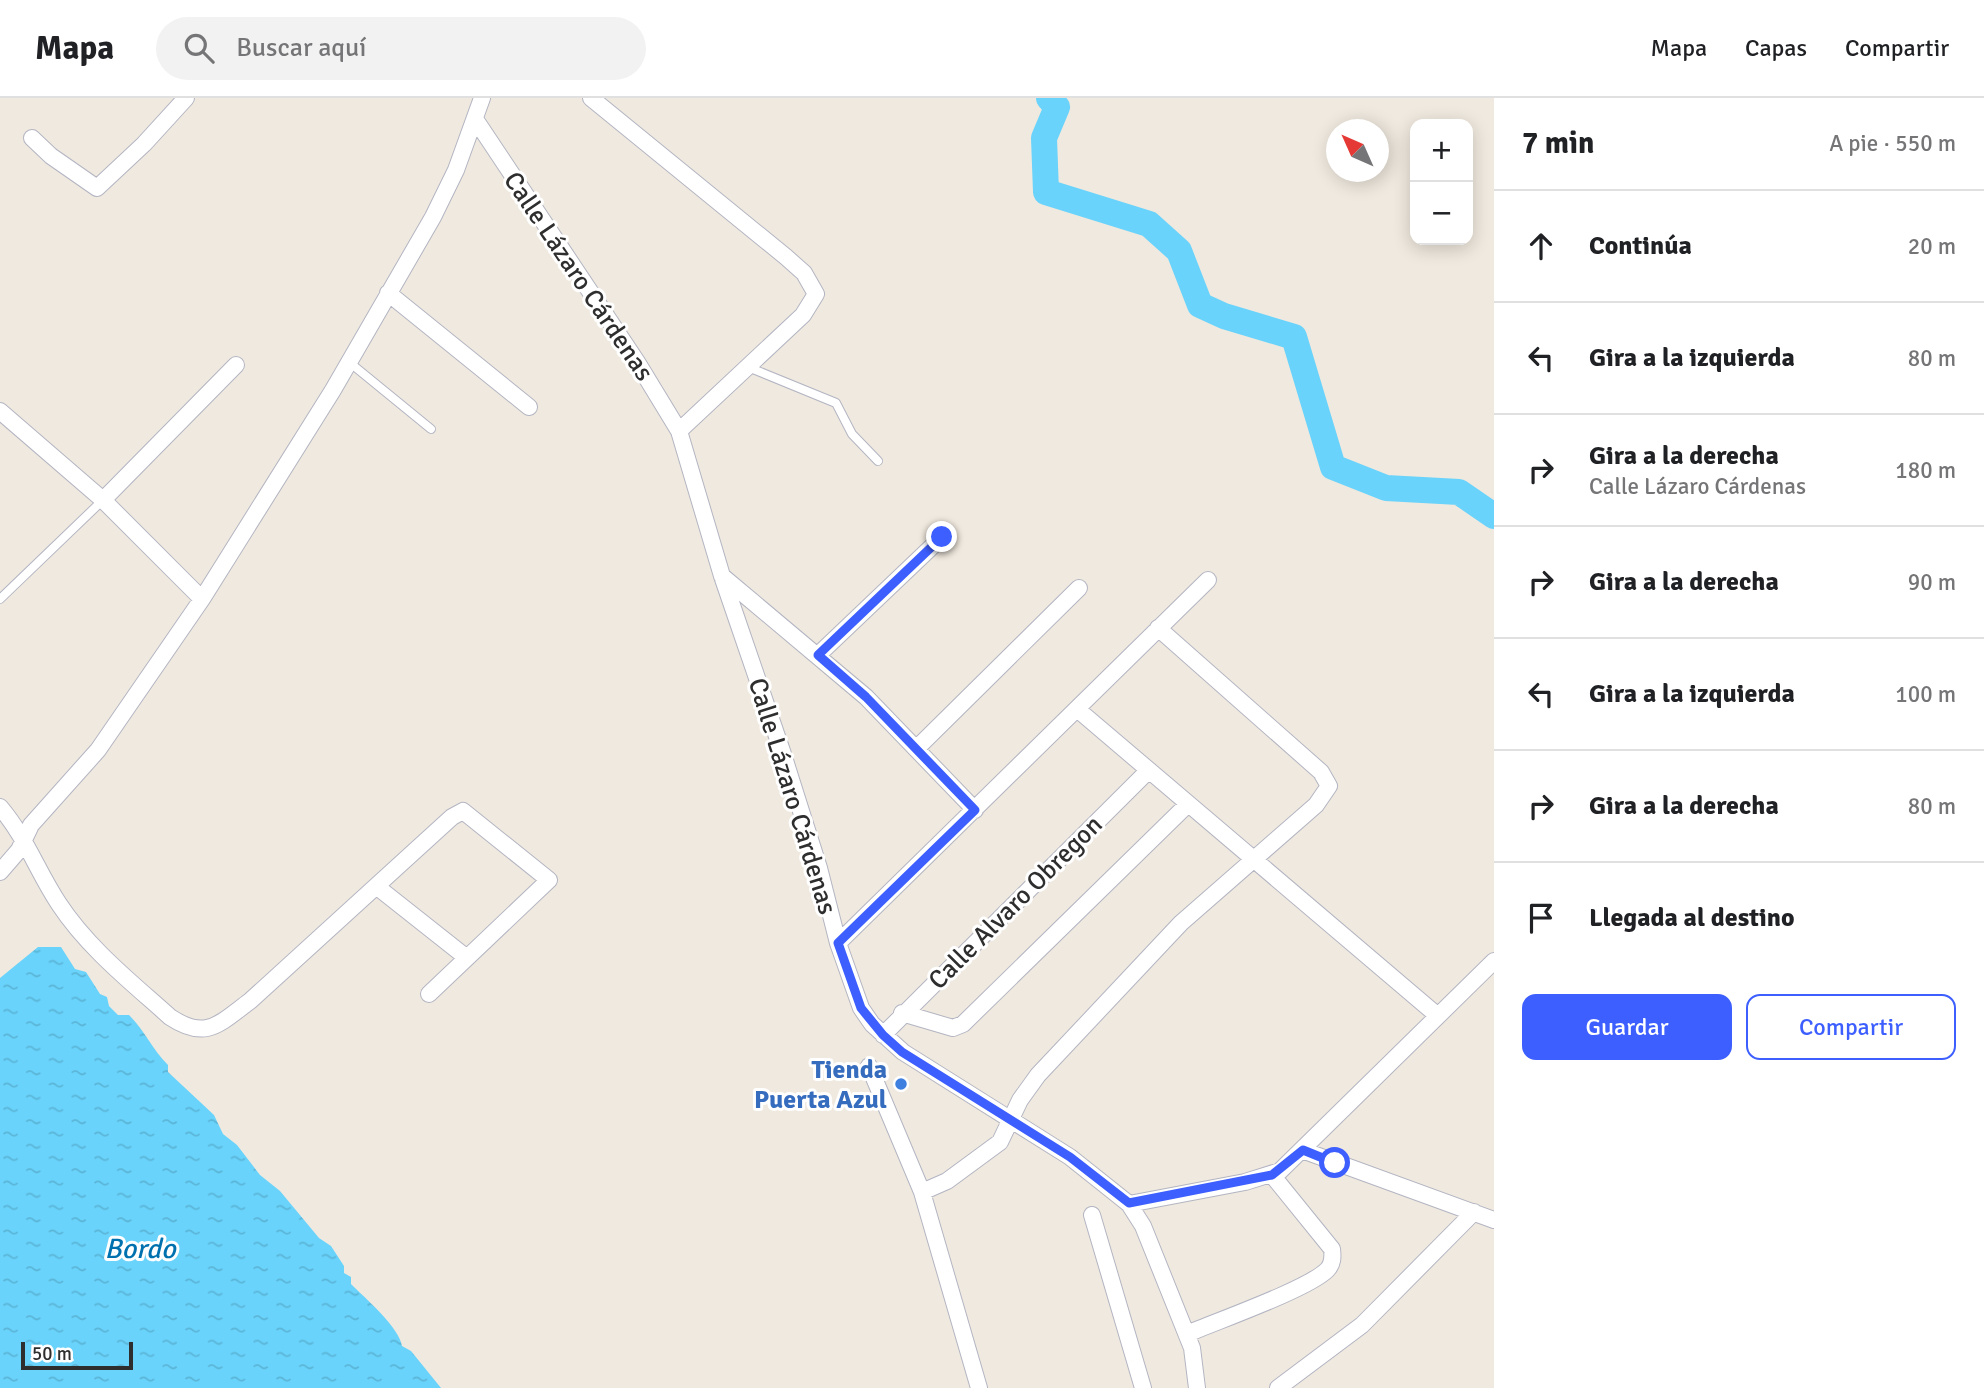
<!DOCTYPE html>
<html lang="es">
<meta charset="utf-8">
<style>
body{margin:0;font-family:Signika,sans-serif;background:#f2f2f2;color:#202124}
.controls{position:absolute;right:21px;top:21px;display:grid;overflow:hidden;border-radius:14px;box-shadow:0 4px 18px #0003}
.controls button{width:63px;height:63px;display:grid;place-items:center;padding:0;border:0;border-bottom:2px solid #e0e0e0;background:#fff;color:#202124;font:35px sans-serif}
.compass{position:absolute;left:1326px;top:21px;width:63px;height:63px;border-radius:50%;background:#fff;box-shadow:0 4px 18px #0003;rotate:315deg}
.scale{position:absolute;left:21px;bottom:18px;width:112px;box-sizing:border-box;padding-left:7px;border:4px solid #2e2e2e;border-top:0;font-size:19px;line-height:24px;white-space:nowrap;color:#2e2e2e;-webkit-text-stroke:5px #fff;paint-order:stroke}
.stop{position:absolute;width:21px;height:21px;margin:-16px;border:5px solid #3d5fff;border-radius:50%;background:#fff}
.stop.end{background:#3d5fff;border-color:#fff;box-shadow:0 2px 7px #0008}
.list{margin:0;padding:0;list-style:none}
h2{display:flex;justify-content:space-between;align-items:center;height:91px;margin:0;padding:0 28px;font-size:30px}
h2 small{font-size:23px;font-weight:400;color:#757577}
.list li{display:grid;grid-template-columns:46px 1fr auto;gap:21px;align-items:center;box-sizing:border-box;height:112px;padding:0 28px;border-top:2px solid #e0e0e0}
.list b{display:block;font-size:26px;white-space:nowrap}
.list p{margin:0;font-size:23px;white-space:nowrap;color:#757577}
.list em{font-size:23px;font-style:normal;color:#757577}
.actions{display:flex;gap:14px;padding:21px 28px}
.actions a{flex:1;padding:16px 0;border:2px solid #3d5fff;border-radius:14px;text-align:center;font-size:24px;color:#3d5fff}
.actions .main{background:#3d5fff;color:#fff}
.icon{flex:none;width:38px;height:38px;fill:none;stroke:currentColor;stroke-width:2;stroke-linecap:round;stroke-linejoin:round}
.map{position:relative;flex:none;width:1494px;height:1290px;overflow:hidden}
header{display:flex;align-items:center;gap:42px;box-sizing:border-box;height:98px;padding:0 35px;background:#fff;border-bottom:2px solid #e0e0e0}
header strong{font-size:33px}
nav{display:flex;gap:38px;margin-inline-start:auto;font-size:24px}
.search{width:490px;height:63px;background:#f2f2f2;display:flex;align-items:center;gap:18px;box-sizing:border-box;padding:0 24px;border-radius:38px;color:#757577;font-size:26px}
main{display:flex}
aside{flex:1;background:#fff}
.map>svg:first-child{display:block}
</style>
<header>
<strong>Mapa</strong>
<div class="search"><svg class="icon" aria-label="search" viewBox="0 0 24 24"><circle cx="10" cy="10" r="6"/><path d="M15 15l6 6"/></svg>Buscar aquí</div>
<nav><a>Mapa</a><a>Capas</a><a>Compartir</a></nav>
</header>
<main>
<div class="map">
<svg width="1494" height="1290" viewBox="0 0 1494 1290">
<defs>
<pattern id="water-ripples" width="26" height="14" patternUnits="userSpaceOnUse" patternTransform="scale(1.75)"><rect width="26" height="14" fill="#69d3fb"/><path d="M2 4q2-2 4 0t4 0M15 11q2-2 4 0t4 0" fill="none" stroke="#5bb5d7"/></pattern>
</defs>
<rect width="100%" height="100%" fill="#f0e9df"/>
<path fill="url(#water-ripples)" d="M38,849H61L75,871L86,874L100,896L107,899L109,908L118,917H129C145,933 152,951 168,967V974L214,1017L223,1036L237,1047L260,1077L280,1093L319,1140L331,1148L344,1168V1175L351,1179V1186C366,1201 399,1229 402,1248L411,1253L441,1290H0V880Z"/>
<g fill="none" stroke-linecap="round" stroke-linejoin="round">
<path stroke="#69d3fb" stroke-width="26" d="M1049,0L1057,9L1044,40L1046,94L1149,126L1179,153L1200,207L1224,218L1294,239L1333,369L1386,390L1459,394L1494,418"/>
<g stroke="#b3b5c2" stroke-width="10">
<path id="lane" d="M349,264L431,331
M748,269L836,305L852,336L878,363
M0,501L103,402"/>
</g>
<g stroke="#b3b5c2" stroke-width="18">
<path id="street" d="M591,0L786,159L804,175L816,196L803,217L679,333
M475,21L637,264L679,333L722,478L782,653L819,770L838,845L861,910L872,926L903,954L1070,1059L1129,1106L1143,1128L1192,1250L1197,1290
M32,40L51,58L97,90L144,46L186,0
M388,195L529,309
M0,313L103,402L202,501
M103,402L236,267
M722,478L866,599L975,712
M818,557L942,439
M1077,611L1438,918
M917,650L1079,490
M0,709C27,741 37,773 59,806C88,850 131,884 170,919C206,943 219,926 250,903L452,719L463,713L549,782L429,896
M0,774L19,752L31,727L98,652L202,501L333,292L433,119L456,72L482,0
M376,788L467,860
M838,845L1208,482
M902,915L953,930L963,926L1188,706
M883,937L1148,673
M869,968L922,1094
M1302,1052L1494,1122
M1129,1106L1245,1084L1280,1073L1494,863
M1092,1117L1143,1290
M1187,1236C1217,1223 1308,1191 1327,1172C1333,1166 1333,1159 1332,1151L1272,1077
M979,1290L922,1094L947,1083L1000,1044L1020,1002L1038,977L1181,825L1316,707L1329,688L1321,674L1158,530
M1278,1290L1362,1227L1474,1114"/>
</g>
<use href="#lane" stroke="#fff" stroke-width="8"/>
<use href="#street" stroke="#fff" stroke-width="16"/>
</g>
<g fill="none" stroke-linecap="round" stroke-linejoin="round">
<path stroke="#3d5fff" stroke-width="9" d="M942,439L818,557L866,599L975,712L838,845L861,910L883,937L902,954L1070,1059L1129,1105L1272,1077L1303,1052L1335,1065"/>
</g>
<circle fill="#3f7fe0" stroke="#fff" stroke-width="2.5" cx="901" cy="986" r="7"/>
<g text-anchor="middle" stroke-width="6" stroke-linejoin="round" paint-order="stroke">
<g font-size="26" fill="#2e2e2e" stroke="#fff">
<text transform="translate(579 178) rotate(56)" y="9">Calle Lázaro Cárdenas</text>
<text transform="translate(793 698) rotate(73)" y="9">Calle Lázaro Cárdenas</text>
<text transform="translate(1015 804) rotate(-45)" y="9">Calle Alvaro Obregon</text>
</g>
<g font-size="26" font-weight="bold" fill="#366cbe" stroke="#fff" text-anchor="end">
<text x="887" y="980">Tienda<tspan x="887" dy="30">Puerta Azul</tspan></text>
</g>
<g font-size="28" font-style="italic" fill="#0071af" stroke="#fff">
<text x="140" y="1160">Bordo</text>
</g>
</g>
</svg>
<div class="controls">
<button>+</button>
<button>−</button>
</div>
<svg class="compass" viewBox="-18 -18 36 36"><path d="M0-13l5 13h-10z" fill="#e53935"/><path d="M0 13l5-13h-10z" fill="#757577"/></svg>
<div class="scale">50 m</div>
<div class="stop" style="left:1335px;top:1065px"></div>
<div class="stop end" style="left:942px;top:439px"></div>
</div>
<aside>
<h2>7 min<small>A pie · 550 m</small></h2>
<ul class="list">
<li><svg class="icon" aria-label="ahead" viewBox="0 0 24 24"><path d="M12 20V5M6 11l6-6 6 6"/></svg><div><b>Continúa</b></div><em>20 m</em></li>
<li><svg class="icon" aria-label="left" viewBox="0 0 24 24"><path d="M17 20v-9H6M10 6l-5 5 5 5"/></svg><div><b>Gira a la izquierda</b></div><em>80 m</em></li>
<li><svg class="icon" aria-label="right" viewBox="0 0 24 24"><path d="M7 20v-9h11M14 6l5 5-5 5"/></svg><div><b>Gira a la derecha</b><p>Calle Lázaro Cárdenas</p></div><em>180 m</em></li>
<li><svg class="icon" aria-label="right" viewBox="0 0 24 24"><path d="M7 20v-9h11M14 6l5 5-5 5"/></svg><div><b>Gira a la derecha</b></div><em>90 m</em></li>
<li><svg class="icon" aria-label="left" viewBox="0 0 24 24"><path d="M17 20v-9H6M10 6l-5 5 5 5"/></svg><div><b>Gira a la izquierda</b></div><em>100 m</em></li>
<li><svg class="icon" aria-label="right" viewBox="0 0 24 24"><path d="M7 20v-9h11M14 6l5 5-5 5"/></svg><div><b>Gira a la derecha</b></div><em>80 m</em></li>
<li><svg class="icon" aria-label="arrive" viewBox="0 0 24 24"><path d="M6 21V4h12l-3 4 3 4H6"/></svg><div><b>Llegada al destino</b></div></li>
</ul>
<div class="actions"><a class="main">Guardar</a><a>Compartir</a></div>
</aside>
</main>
